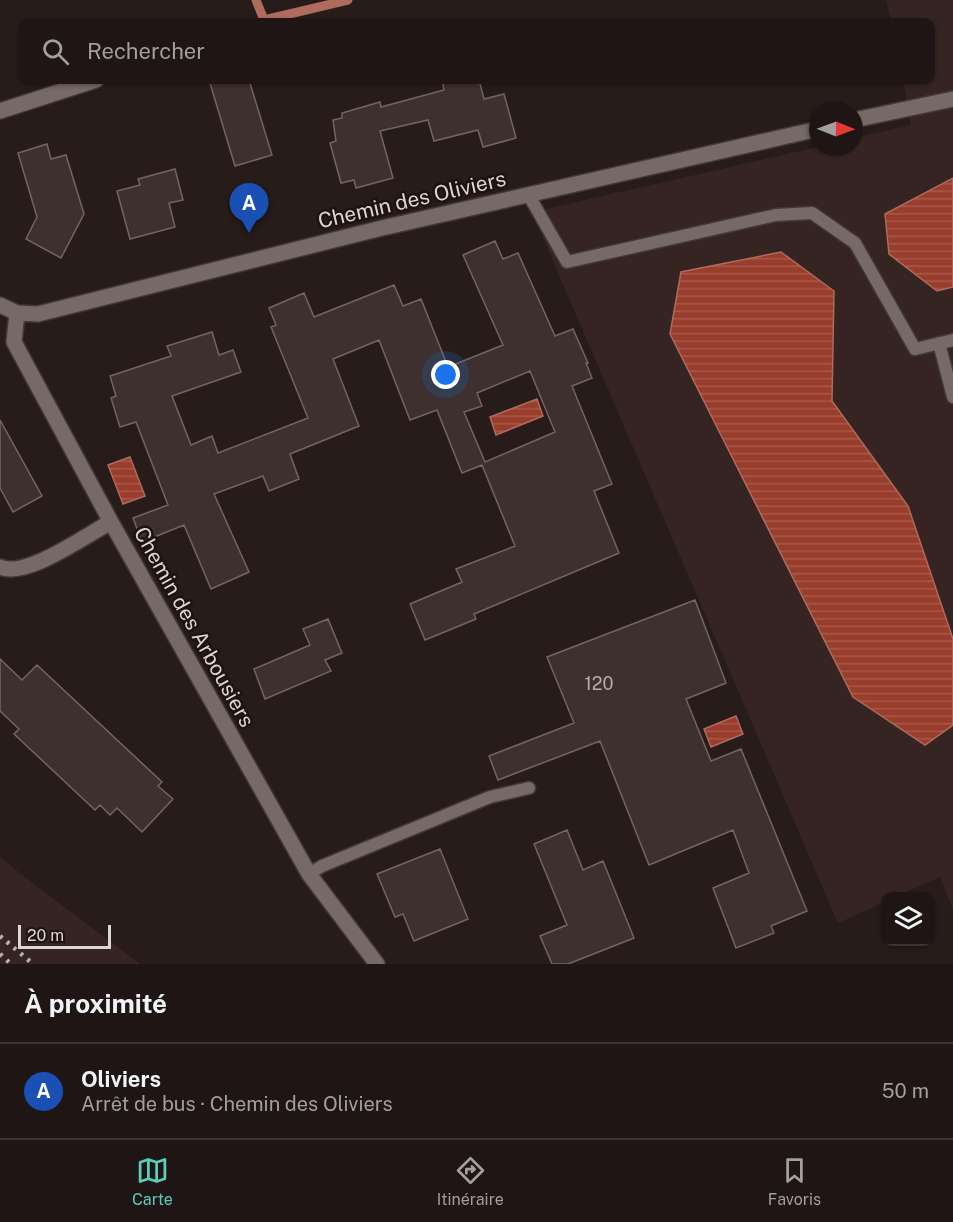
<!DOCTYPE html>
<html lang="fr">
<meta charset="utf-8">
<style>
body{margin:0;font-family:"Public Sans",sans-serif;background:#261e1d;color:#f1f3f6}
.controls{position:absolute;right:18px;bottom:18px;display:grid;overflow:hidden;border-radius:12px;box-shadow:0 2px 4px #0004}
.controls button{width:54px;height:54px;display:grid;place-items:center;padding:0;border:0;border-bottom:2px solid #3c3434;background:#1e1514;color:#f1f3f6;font:30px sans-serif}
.compass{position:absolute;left:809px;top:102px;width:54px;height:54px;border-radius:50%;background:#1e1514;box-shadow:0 2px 4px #0004;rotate:91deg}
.scale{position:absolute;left:18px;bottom:15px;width:93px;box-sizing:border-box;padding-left:6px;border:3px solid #ded6d4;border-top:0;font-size:16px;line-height:21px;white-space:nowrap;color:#ded6d4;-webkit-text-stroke:4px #1e1311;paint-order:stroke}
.you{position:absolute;left:446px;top:375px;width:21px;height:21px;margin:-15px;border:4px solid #fff;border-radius:50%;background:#1a73e8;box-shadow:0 0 0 9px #1a73e833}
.badge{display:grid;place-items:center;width:39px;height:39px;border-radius:50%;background:#5acebd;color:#fff;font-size:20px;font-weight:700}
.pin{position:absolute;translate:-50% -50px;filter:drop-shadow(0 2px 3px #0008)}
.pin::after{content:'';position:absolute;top:32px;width:21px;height:18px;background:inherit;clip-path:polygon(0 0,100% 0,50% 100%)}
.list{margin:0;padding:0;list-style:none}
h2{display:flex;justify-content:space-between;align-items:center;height:78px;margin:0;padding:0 24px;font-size:26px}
h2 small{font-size:20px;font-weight:400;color:#a19fa0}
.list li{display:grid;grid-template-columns:39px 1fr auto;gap:18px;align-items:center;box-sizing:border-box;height:96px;padding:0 24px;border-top:2px solid #3c3434}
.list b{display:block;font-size:22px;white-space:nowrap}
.list p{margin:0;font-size:20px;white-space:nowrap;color:#a19fa0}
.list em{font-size:20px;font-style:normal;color:#a19fa0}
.icon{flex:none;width:33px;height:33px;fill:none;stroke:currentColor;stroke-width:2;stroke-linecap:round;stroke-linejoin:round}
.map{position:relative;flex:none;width:953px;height:964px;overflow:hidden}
.search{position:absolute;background:#1e1514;box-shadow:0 2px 4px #0004;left:18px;right:18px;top:18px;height:66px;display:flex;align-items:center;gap:15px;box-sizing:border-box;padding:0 21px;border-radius:12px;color:#a19fa0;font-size:22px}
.sheet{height:174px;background:#1e1514}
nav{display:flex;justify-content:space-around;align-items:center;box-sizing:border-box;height:84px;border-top:2px solid #3c3434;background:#1e1514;font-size:16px;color:#a19fa0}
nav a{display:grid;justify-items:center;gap:3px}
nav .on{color:#5acebd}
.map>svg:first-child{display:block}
</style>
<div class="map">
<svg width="953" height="964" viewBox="0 0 953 964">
<defs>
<pattern id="water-rules" width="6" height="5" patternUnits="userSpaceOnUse" patternTransform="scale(1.5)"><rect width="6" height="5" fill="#993d2c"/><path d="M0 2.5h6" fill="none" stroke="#a7584a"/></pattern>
</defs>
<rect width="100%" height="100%" fill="#281c1a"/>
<path fill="#352421" d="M886,0H953V910L940,877L897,896H886L885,902L838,923L531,210L537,211L818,147H854V138L911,125L903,80H930V22H891Z
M0,857L34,884L140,964H0Z"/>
<path fill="url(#water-rules)" stroke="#ae6b5e" stroke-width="1.5" d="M953,178V287L937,291L889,254L885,214Z
M781,252L834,291L832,401L908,506L953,639V725L925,745L853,697L670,334L681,272Z
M537,399L543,416L496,435L490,417Z
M130,457L145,496L123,504L108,465Z
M736,716L743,734L711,747L704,729Z"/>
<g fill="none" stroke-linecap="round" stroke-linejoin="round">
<path stroke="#ae6b5e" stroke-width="9" d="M256,0L264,20L348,0"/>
</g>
<path fill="#3d302e" stroke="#746562" stroke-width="1.5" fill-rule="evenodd" d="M209,80H249L272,155L235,166Z
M442,80H479L484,99L504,94L516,138L483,147L478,130L434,141L428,120L380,131L393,178L356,188L354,180L341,183L330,143L336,141L333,120L342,118V113L380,102L381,107L444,90Z
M47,144L51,159L66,155L84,214L61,258L26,239L37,217L18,153Z
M175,169L183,200L169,203L175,227L130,239L117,191L140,185L138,179Z
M495,241L503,259L518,253L555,336L573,329L588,363H586L592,378L572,386L612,484L594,491L619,553L474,614L476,619L425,640L410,604L462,582L456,569L515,546L482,465L462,473L437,410L410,420L379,340L333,359L359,426L290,454L299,479L269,491L263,476L214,494L249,572L211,589L184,525L142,542L133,518L168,505L136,422L120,427L111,398L116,396L110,376L171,356L167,346L212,332L219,355L233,350L241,372L172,396L191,445L212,436L218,453L308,418L271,327L276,325L269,308L304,293L314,317L394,285L403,306L421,299L448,367L503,345L463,255ZM530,371L555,432L485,462L464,412L482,406L477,393Z
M0,420L42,496L13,512L0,488Z
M695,600L726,683L686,699L711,761L741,749L807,911L771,926L774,933L736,948L713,888L749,873L733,830L649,865L600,741L498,780L489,756L574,723L547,657Z
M328,619L342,653L325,660L331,671L265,699L254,669L310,645L303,629Z
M0,659L22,680L37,665L162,782L158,786L173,799L142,832L117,808L110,815L100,805L95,810L14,734L19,729L0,711Z
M567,830L583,870L603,861L634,938L568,964H552L540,936L567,925L534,844Z
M440,849L468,919L414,941L403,914L395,917L377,874Z"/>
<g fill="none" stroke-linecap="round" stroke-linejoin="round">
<g stroke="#413937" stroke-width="15">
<path id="lane" d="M528,194L567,262L776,215L812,213L855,243L915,349L953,340
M939,343L953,397
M309,874L322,866L490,797L529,788"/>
</g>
<g stroke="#413937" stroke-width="18">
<path id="street" d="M0,111L96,80
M854,120L953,99
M0,305L17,313L38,314L382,228L818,129
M17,313L14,342L111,522L309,874L377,964
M0,567C26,579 86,535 111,522"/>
</g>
<use href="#lane" stroke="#776966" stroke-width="12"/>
<use href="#street" stroke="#776966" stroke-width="15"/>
<path stroke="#b9b0ae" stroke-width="4.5" stroke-dasharray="3 6" stroke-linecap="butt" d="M0,936L33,964
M0,954L11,964"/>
</g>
<g text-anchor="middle" stroke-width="5" stroke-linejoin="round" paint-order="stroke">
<g font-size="18" fill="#b6acaa">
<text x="599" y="690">120</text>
</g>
<g font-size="21" fill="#ded6d4" stroke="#1e1311">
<text transform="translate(412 200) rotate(-13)" y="7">Chemin des Oliviers</text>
<text transform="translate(194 627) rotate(61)" y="7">Chemin des Arbousiers</text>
</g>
</g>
</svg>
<div class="controls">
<button><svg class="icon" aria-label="layers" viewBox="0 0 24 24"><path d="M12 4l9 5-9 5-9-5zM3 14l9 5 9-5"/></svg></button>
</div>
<svg class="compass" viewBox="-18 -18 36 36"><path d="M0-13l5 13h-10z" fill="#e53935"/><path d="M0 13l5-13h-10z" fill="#a19fa0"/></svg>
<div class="scale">20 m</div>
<div class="you"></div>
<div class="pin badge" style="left:249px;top:233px;background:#1a4fb4">A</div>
<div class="search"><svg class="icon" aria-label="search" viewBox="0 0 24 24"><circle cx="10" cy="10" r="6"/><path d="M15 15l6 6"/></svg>Rechercher</div>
</div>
<section class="sheet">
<h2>À proximité<small></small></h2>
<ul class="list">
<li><span class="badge" style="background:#1a4fb4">A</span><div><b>Oliviers</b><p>Arrêt de bus · Chemin des Oliviers</p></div><em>50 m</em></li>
</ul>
</section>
<nav>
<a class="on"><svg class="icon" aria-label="map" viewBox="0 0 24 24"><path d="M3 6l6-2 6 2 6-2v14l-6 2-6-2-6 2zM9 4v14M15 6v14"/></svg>Carte</a>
<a><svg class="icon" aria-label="directions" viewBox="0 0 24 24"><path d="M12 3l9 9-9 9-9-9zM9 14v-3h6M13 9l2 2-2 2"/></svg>Itinéraire</a>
<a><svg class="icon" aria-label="saved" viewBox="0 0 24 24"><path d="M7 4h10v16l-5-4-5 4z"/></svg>Favoris</a>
</nav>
